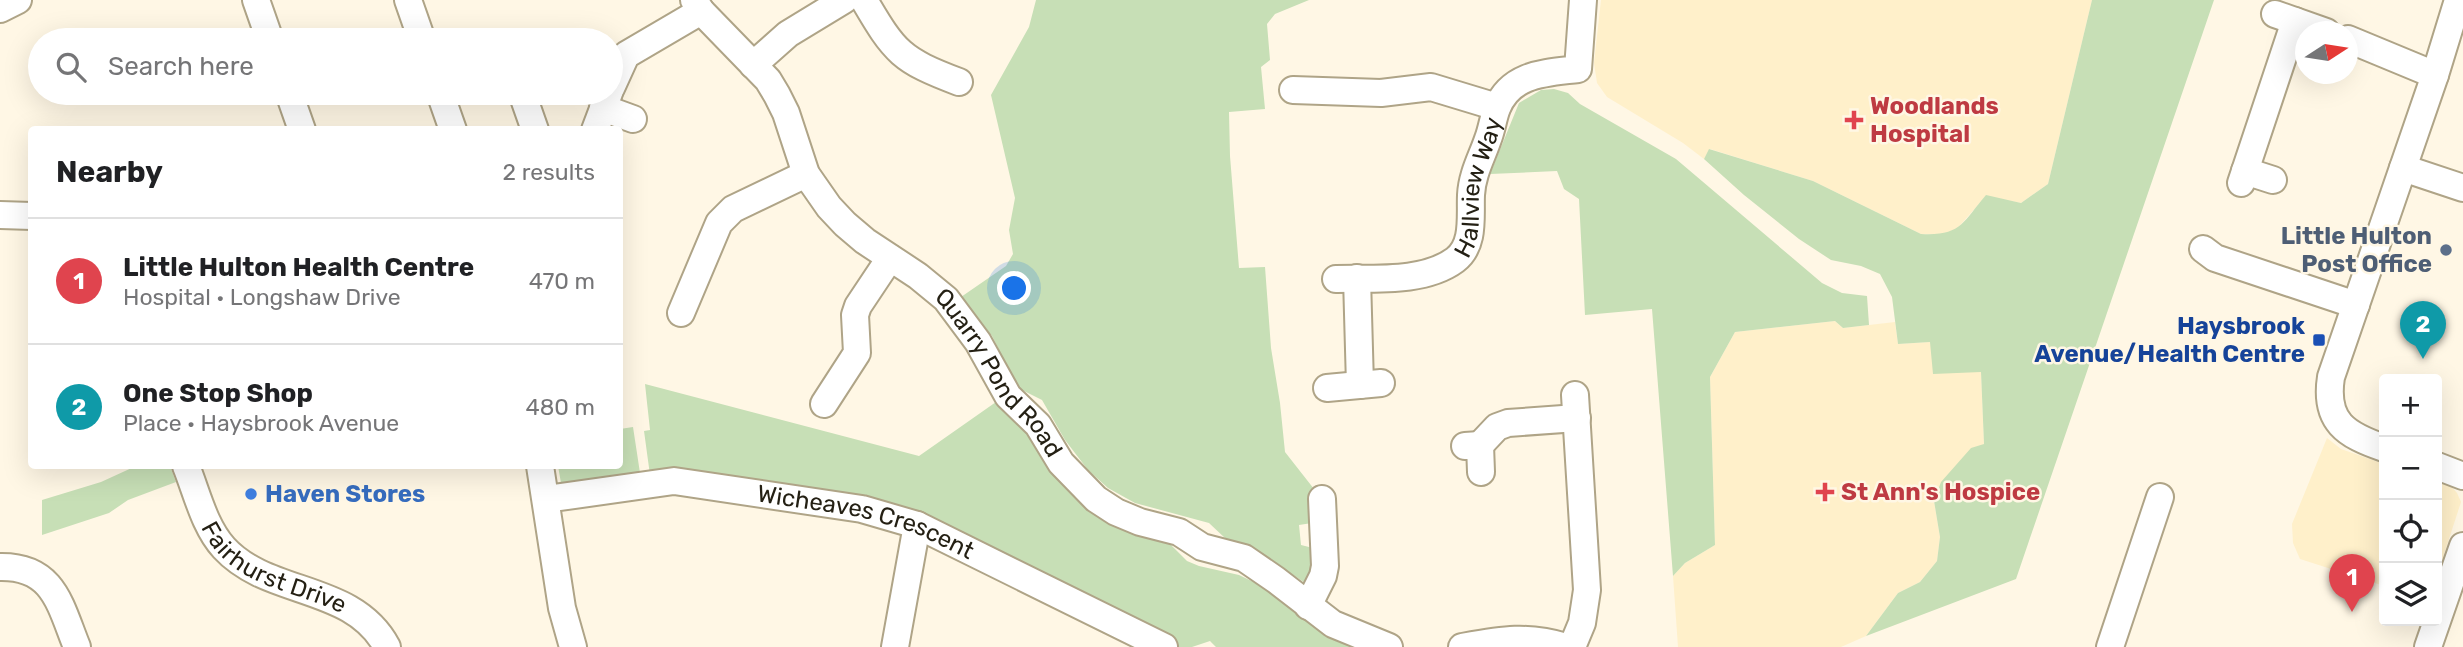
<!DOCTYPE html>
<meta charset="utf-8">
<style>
body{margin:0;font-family:Rubik,sans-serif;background:#f6f6f6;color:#202124}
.controls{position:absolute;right:21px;bottom:21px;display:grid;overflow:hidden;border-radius:7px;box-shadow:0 7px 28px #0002}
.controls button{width:63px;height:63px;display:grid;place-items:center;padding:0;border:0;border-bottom:2px solid #e0e0e0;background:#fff;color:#202124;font:35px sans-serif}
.compass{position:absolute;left:2295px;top:21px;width:63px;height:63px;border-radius:50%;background:#fff;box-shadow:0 7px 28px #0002;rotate:78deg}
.you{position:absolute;left:1015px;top:289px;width:24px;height:24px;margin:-18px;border:5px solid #fff;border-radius:50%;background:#1a73e8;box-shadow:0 0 0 10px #1a73e833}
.badge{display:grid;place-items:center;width:46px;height:46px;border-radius:50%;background:#0b8043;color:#fff;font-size:23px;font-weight:700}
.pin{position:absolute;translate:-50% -58px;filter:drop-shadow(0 2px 4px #0008)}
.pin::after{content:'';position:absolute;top:37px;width:24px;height:21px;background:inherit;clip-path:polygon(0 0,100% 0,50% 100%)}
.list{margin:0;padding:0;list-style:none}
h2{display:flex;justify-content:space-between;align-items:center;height:91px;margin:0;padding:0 28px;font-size:30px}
h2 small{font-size:23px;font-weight:400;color:#757577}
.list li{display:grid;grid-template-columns:46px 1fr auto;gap:21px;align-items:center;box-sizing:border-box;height:126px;padding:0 28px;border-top:2px solid #e0e0e0}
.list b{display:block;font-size:26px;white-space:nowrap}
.list p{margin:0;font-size:23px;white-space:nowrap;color:#757577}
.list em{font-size:23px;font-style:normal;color:#757577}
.icon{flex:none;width:38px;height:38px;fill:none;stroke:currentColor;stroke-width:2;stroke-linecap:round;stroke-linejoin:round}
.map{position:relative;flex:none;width:2463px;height:647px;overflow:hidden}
.search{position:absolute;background:#fff;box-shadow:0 7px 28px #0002;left:28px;top:28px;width:595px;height:77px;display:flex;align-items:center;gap:18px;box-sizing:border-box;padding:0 24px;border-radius:38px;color:#757577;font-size:26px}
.panel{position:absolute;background:#fff;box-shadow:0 7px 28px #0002;left:28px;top:126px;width:595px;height:343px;border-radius:7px}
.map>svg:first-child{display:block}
</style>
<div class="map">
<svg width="2463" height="647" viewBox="0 0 2463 647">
<rect width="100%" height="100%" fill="#fff7e5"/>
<path fill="#fff0ca" d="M1601,0H2092L2048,184L2021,203L1986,196L1955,231L1939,234H1921L1813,181L1710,149L1704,159L1683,143L1607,97L1597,83L1594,63Z
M1835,321L1843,328L1895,322L1898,344L1930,342L1981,372L1984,444L1934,501L1940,537L1937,561L1920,582L1898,593L1866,636L1841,647H1678L1673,576L1685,563L1715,545L1710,377L1735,332Z
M2327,438L2341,449L2384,464V586L2300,559L2293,543L2292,524Z
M2437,482L2451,486L2457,493L2461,502L2437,576Z"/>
<path fill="#c7dfb6" d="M1036,0H1309L1275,14L1267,24L1270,60L1261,67L1265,109L1229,112L1230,156L1239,268L1265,267L1271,348L1280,403L1285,452L1314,489L1315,518L1312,523L1299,525L1301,545L1313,548L1317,553L1308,585L1267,557L1226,539L1209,523L1135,503L1108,488L1088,470L1065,440L1042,400L1018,388L992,336L961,297L1006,266L1013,254L1009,230L1015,198L991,95L1029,27Z
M2092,0H2214L2016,579L1866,636L1898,593L1920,582L1937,561L1940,537L1934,501L1941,482L1971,448L1984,444L1981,372L1933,374L1930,342L1898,344L1892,297L1880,274L1861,266L1831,260L1799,239L1744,195L1704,159L1709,149L1813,181L1921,234C1961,236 1962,223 1986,195L2021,203L2048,184Z
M1554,89L1568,93L1580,104L1676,159L1822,283L1842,293L1867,296L1869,325L1843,328L1835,321L1735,332L1710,377L1715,545L1685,563L1673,576L1652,309L1585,315L1579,199L1564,189L1557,171L1490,174L1519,103L1541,90Z
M645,384L919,456L996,402L1028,432L1040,455L1082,501L1166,540L1187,561L1199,566L1239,575L1264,587L1359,647H1216L1210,641L1192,647H1173L945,528L650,475L644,431L650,430Z
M633,427L640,473L561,483L558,466H620V429Z
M136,466H170L176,482L128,500L109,513L42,535V500L101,482Z"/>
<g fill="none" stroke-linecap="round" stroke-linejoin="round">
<g stroke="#afa487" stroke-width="30">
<g id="minor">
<path d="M256,0L270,40"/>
<path d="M408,0L422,40"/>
<path id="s1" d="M694,0L701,11L768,80L777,95L786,113L806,174L829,207L845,224L865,241L918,276L946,299L978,342L1008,396L1038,425L1061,463L1096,499L1116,512L1140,522L1179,532L1202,547L1244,558L1276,580L1333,624L1389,647"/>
<path d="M864,0C895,53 901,60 959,82"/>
<path d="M0,9L18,0"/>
<path d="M2275,14L2326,32"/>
<path d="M2348,39L2435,75"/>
<path d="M753,65L788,34L844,0"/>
<path d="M611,88L626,55L701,11"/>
<path d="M1293,90L1381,93L1431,87L1497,107"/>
<path d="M289,93L302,130"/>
<path d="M440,93L453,130"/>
<path d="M522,93L535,130"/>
<path d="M603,108L633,119"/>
<path d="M595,130L609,93"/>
<path d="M2403,168L2463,188"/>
<path d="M2245,171L2273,180"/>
<path d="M2241,183L2295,21"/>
<path d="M0,215L32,216"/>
<path d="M2203,249L2215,258L2356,305"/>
<path d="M1357,278L1360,385"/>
<path id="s2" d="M1336,279C1373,278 1424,283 1455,260C1475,245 1470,216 1471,195C1472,174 1482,157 1488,139C1492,129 1493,118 1497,108C1511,73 1546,73 1578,69L1583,0"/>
<path d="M681,313L719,223L733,209L806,174"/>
<path d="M1327,388L1381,383"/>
<path d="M824,404L857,353L855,315L858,306L890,258"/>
<path d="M1480,445L1497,427L1508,423L1577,418"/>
<path d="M1465,446L1480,445L1481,472"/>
<path d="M2384,448C2346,435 2324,422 2331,377L2435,75L2458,0"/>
<path id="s3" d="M186,466C197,493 204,526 224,548C269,597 353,583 387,647"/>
<path d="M540,466L562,608L573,647"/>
<path d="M2437,466L2463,476"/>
<path id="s4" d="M546,499L674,481L862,509L917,525L1164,647"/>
<path d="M0,567C54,566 60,605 77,647"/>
<path d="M1308,606L1323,576L1325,566L1322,499"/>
<path d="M895,647L917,525"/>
<path d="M1462,647C1501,640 1527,635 1566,647"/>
<path d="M1572,647L1582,623L1587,590L1575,395"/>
<path d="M2110,647L2160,497"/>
<path d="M2428,647L2463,546"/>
</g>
</g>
<use href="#minor" stroke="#fff" stroke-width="26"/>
</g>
<g fill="#e0444e" stroke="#fff7e5" stroke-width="2.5">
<path d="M1850.5 109.5h7v7h7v7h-7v7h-7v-7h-7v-7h7z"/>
<path d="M1821.5 481.5h7v7h7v7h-7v7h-7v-7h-7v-7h7z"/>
</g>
<circle fill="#5c6f8a" stroke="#fff7e5" stroke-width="2.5" cx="2446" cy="250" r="7"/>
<rect fill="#1a4fb4" stroke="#fff7e5" stroke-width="2.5" x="2312" y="333" width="14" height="14" rx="3.5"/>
<circle fill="#3f7fe0" stroke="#fff7e5" stroke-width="2.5" cx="251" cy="494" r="7"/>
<g text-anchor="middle" stroke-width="5" stroke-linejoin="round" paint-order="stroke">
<g font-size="24" font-weight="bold" fill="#be3a42" stroke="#fff7e5" text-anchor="start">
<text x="1870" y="114">Woodlands<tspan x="1870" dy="28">Hospital</tspan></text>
<text x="1841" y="500">St Ann's Hospice</text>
</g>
<g font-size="24" fill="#242014" stroke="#fff7e5">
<text dy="8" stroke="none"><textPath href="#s2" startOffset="201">Hallview Way</textPath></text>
<text dy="8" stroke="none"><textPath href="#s1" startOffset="492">Quarry Pond Road</textPath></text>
<text dy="8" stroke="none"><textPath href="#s4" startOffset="326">Wicheaves Crescent</textPath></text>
<text dy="8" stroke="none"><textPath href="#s3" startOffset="144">Fairhurst Drive</textPath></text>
</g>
<g font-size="24" font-weight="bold" fill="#4e5e75" stroke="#fff7e5" text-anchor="end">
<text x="2432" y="244">Little Hulton<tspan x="2432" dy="28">Post Office</tspan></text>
</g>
<g font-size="24" font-weight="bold" fill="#164399" stroke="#fff7e5" text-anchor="end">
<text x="2305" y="334">Haysbrook<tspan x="2305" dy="28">Avenue/Health Centre</tspan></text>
</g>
<g font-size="24" font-weight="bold" fill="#366cbe" stroke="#fff7e5" text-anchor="start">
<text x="265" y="502">Haven Stores</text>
</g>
</g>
</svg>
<div class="controls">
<button>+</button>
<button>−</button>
<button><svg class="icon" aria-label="locate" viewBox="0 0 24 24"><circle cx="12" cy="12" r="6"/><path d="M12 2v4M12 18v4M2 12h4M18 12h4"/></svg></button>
<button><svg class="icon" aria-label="layers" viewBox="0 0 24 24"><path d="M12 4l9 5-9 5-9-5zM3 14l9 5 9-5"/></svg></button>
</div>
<svg class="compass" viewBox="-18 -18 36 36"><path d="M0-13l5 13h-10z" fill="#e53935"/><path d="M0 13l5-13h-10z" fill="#757577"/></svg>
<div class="you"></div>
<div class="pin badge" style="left:2352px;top:612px;background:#e0444e">1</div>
<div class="pin badge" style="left:2423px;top:359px;background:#0f9aa8">2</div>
<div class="search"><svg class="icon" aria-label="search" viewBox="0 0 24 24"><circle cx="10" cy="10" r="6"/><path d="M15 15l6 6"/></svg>Search here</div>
<section class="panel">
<h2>Nearby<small>2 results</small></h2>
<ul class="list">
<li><span class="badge" style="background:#e0444e">1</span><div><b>Little Hulton Health Centre</b><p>Hospital · Longshaw Drive</p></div><em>470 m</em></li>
<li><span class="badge" style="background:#0f9aa8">2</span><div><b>One Stop Shop</b><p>Place · Haysbrook Avenue</p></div><em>480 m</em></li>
</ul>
</section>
</div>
